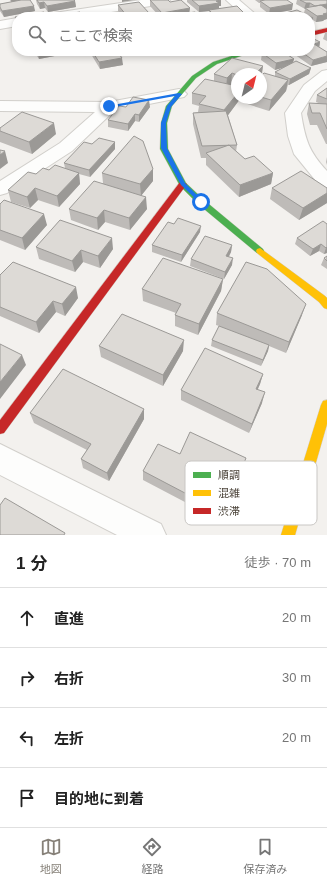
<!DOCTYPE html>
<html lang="ja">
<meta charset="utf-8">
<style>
body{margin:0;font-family:Arial,"Noto Sans JP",sans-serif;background:#f6f6f6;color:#222}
.compass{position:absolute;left:231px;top:68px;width:36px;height:36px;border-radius:50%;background:#fff;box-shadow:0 2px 6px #0003;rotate:35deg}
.stop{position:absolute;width:12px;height:12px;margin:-9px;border:3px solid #1a73e8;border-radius:50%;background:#fff}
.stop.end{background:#1a73e8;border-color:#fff;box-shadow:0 1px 4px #0008}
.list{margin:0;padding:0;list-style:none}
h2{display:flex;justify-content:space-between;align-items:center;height:52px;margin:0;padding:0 16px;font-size:17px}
h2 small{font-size:13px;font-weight:400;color:#767676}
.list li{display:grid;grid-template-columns:26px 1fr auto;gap:12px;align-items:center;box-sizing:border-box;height:60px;padding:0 16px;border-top:1px solid #e0e0e0}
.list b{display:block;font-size:15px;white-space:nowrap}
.list em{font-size:13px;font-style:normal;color:#767676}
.icon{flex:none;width:22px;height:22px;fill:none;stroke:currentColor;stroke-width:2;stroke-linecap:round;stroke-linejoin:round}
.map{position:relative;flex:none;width:327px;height:535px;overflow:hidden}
.search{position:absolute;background:#fff;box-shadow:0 2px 6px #0003;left:12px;right:12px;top:12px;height:44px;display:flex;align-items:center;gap:10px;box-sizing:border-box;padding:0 14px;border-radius:16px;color:#767676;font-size:15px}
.sheet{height:292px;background:#fff}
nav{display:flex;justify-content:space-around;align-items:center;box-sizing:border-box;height:56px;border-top:1px solid #e0e0e0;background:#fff;font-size:11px;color:#767676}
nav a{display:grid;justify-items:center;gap:2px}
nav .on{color:#868078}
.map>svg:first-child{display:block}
</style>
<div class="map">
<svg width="327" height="535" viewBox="0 0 327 535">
<rect width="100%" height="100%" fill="#f3f1ee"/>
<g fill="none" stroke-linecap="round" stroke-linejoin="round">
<g stroke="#d1cfcb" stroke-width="2">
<path id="street" d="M141,0H170L168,2L164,4L78,17H48L50,14L54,13Z
M226,0H239L259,17H245Z
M17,18V26L0,29V21Z
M327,70V81L315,91L301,113C305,139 309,152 327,171V188L320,186L294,154L288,136L285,113L304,85L322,71Z
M179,89L184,91L187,94L184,97L114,111L72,151L7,193L0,195V181L60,143L95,112L0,111V101L109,102Z
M0,444L161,524L166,535H117L0,475Z"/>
</g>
<g stroke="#d3cec5" stroke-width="1">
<path id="fast" d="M247,51H256L217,64L196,78L172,106L167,123L168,149L186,183L204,200L263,249L264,251L263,253H257L198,204L180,186L160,149L161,123L166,106L192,76L213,62Z"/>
</g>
<g stroke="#d3cec5" stroke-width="1">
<path id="slow" d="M260,248L325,296L327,298V309L324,308L319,302L257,253L256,251L257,249Z
M327,400V424L295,535H281L321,405L323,401Z"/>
</g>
<g stroke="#d3cec5" stroke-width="1">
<path id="jam" d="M327,28V32L310,36V32Z
M180,182H183L187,184L4,433L0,434V420Z"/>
</g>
<use href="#street" fill="#fdfdfc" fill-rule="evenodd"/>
<use href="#fast" fill="#4caf50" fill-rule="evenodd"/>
<use href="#slow" fill="#ffc107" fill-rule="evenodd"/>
<use href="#jam" fill="#c62828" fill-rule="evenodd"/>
</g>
<path fill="#bebbb8" d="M10,0H30L35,11L4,17L0,11V4L11,2Z
M36,0H74L75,1L76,7L48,12L45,8L40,9L37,4Z
M150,0L170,2L190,8L189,13L201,17H160L150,6Z
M187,0H221V6H219V8L246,17H210L208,16L209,11L199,12L187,2Z
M255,0H287L292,10L269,14L260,7V3H259Z
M297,0H327V19L324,20L323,21L316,22L313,20L312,24H310V17H274V16L304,13L305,9L296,4Z
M118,5L149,13V17H123L118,11Z
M15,17H17V26Z
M327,32V41L323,39L325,33Z
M320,42L319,47L327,52V62L311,66L291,52V51H310Z
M34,51H65V54L39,59Z
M91,51H117L123,65L100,69L91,54Z
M262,53L294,59L293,63L311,68L309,74L289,85H288L286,91L269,111L244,103V98H261V74H237V86L231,84L230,85L240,99L228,115L237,145L236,152L245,159L273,173L271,184L239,197L206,165V158H201L193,124V113L198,112L199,106L192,104V93L214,81V74L263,66L262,75L275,76V72L284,67L275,70L261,60Z
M327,88V144H326L317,125H310L307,114L309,103L321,104L316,102L317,95Z
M126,107H150L139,122L135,121L128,131L108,127V120Z
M0,128L56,134L32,154L0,142Z
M115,142V149L90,177L79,174L80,184L59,207L38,200L30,208L11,202L8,190L36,174L49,170L65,168L64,163L92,144Z
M327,157V165L326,162Z
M153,169V181L141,195L147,209L130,230L105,222L98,230L71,220L69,209L103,183L102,173Z
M272,188H327V203L299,220L270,199Z
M0,204L47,225L25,250L0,240Z
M174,224L200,232L181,262L152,252V245Z
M327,224V253L324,254L319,251L310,256L295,244L297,238Z
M232,245L231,252L229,257L232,265L224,279L190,266L191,259Z
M36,247L113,249L100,268L83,262L75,272L39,259Z
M327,256V269L321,265L324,258Z
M0,275L78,298L65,316L56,312L39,333L0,316Z
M223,279L221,291L198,335L175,326V315L176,313L143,301L142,289Z
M217,313L302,315L286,353L269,346L268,351L261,366L211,346L212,340L219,326L216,325Z
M99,346L183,351L163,386L101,357Z
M263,374L260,384L258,389L262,403L249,433L181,400V390Z
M144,409V419L109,481L83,468L81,459L87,450L34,423L30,413Z
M180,454L246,458L243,467L221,521L143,480V471Z"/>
<path fill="#9b9996" d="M11,0H28L12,5Z
M122,0H134L122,2Z
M221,0V6H219V9L209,10V11L199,12V6L216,1Z
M75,1L76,7L48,12L47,6Z
M44,2L45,8L40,9L39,3Z
M306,3H310L309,8H305L304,9Z
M293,4L292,10L269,14L270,8Z
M327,4V9L314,12L315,6Z
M34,6L35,11L4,17L2,11Z
M190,8L189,14L162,17V13Z
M149,13V17H127V16Z
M327,13V19L324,20L323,21L316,22L317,16Z
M246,15V17H229Z
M313,18L312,24H310V19Z
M320,42L319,49L314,44Z
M46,51H65V54L39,59L38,52Z
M327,56V62L311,66L313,60Z
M122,58L123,65L100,69L99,62Z
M294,59L292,65L275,70L276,63Z
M263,66L261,77V74H255Z
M311,68L309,74L289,85L290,79Z
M232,73L231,84L226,88L227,78Z
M288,80L286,91L269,111L271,100Z
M237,94V98H240V99L223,122L224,110Z
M149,100L150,107L139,122V115Z
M135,114V121L128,131V124Z
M54,123L56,134L32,154L29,142Z
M115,142V149L90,177L89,170Z
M5,151L8,163L0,169V155Z
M153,169V181L141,196L140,184Z
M79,173L80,184L59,207L57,196Z
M273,173L271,184L239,197L240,185Z
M35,188L38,200L30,208L27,197Z
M327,193V203L299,220L303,208Z
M146,197L147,209L130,230L129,218Z
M104,210L105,222L98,230L97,218Z
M44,214L47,225L25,250L22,238Z
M201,226L200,232L181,262L182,255Z
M112,238L113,249L100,268L98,256Z
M321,244L319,251L310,256L313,249Z
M232,245L231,252L225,263L226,256Z
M327,247V253L324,254L326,248Z
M81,250L83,262L75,272L72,261Z
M233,258L232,265L224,279L225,272Z
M223,279L221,291L198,335L199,324Z
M76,287L78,298L65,316L62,304Z
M53,301L56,312L39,333L36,322Z
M306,304L302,315L286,353L289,342Z
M184,340L183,351L163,386V375Z
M269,345L268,351L261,366L263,360Z
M22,355L26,365L0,399V382Z
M263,374L260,384L253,399L256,389Z
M265,392L262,403L249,433L252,424Z
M144,409V419L109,481L107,473Z
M246,458L243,467L221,521L223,513Z"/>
<path fill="#dddad6" stroke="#9b9996" d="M21,0H30L34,6L2,11L0,7V4Z
M37,0H74L75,1L47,6L44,2L39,3Z
M150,0H168L170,2L181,0L190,8L162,13Z
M192,0H221L216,1L219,3L199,6Z
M265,0H287L293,4L270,8L260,1Z
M300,0H327V4L315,6L310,3H306Z
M139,2L149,13L127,16L118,5Z
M321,5L327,9V13L323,14L325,15L317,16L305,8Z
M237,6L246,15L229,17H216L209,10Z
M297,10L313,18L310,19V17H276L274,16Z
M44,12L48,17H17V20L15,17Z
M80,12L83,17H62L61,15Z
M195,12L201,17H168L167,16Z
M310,38H312L320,42L314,44L327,52V56L313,60L300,51H310Z
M37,51H46L38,52Z
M92,51H117L122,58L99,62Z
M271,51H282L294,59L276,63L262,53Z
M232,58L263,66L255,74H237V75L232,73L227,78L214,74Z
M296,61L311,68L290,79L275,72Z
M264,73L288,80L271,100L261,97V76Z
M205,79L237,86V94L224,110L199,104L206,96L192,93Z
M327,88V99L317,95Z
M133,97L149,100L139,115L135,114L128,124L108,120L119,106L126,107Z
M309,103L327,104V129L320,113H312Z
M226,111L237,145L202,146L193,113Z
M22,112L54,123L29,142L0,131V128Z
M134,136L143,141L153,169L140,184L102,173Z
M99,138L115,142L89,170L64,163L84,142L92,144Z
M229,145L245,159L254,156L273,173L240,185L206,153Z
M0,150L5,151L0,155Z
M55,165L79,173L57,196L35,188L27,197L8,190L28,172L36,174L43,168L49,170Z
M301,171L327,188V193L303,208L272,188Z
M94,181L146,197L129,218L104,210L97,218L69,209Z
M4,200L44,214L22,238L0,230V204Z
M178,218L201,226L182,255L152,245L168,222L174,224Z
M60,220L112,238L98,256L81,250L72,261L36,247Z
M323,221L327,224V247L326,248L321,244L313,249L297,238Z
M205,236L232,245L226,256L233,258L225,272L191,259Z
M327,256V261L324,258Z
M163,258L223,279L199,324L175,315L181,304L142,289Z
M13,262L76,287L62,304L53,301L36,322L0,307V275Z
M246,262L267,269L306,304L289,342L217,313Z
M122,314L184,340L163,375L99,346Z
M219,326L269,345L263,360L212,340Z
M0,344L22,355L0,382Z
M205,348L263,374L256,389L265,392L252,424L181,390Z
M63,369L144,409L107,473L81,459L91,444L30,413Z
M190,432L246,458L223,513L143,471L158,444L180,454Z
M5,498L65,533L64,535H0V505Z"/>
<path fill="#1a73e8" d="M179,93L182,94L171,107L166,123L167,148L185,183L204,202L201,204L181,185L161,148V123L167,106L175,96L109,108L107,106Z"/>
<rect x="185" y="461" width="132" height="64" rx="6" fill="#fff" stroke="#c9c7c4" stroke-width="1"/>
<rect x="193" y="472" width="18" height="6" fill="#4caf50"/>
<rect x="193" y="490" width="18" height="6" fill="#ffc107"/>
<rect x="193" y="508" width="18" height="6" fill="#c62828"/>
<g font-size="11" fill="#4b4339">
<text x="218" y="479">順調</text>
<text x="218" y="497">混雑</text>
<text x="218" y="515">渋滞</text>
</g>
</svg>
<svg class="compass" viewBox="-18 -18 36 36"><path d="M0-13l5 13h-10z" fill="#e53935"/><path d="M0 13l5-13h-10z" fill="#767676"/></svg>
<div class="stop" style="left:201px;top:202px"></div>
<div class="stop end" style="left:109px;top:106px"></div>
<div class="search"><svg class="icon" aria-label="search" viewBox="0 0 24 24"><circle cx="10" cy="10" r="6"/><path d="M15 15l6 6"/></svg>ここで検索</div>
</div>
<section class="sheet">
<h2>1 分<small>徒歩 · 70 m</small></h2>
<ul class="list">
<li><svg class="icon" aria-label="ahead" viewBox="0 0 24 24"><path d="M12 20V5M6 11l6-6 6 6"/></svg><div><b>直進</b></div><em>20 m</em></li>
<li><svg class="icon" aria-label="right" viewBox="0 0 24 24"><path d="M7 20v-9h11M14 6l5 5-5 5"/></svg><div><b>右折</b></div><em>30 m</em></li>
<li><svg class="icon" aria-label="left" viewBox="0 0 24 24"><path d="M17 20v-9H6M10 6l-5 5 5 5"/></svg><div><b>左折</b></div><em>20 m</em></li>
<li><svg class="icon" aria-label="arrive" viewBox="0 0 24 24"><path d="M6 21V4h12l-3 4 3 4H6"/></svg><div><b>目的地に到着</b></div></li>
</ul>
</section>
<nav>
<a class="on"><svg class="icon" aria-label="map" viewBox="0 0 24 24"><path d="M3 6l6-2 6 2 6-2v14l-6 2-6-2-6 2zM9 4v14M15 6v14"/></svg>地図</a>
<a><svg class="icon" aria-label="directions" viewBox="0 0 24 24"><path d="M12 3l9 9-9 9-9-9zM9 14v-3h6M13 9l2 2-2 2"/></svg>経路</a>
<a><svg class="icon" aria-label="saved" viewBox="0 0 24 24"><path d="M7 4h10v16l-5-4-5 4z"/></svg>保存済み</a>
</nav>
